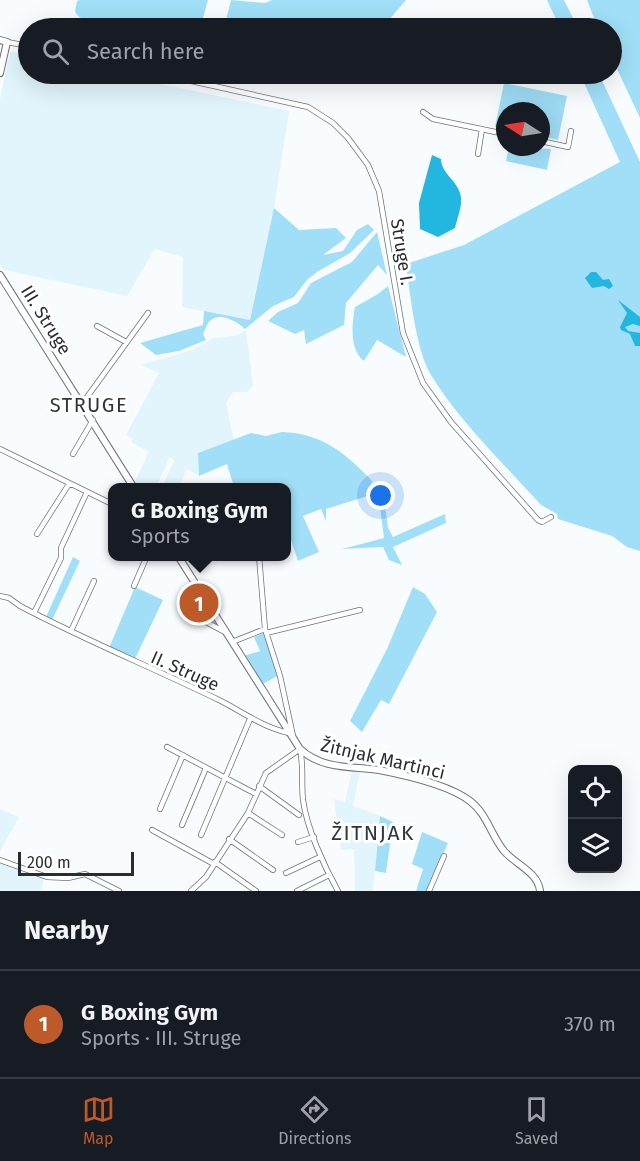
<!DOCTYPE html>
<meta charset="utf-8">
<style>
body{margin:0;font-family:"Fira Sans",sans-serif;background:#242831;color:#f1f3f6}
.controls{position:absolute;right:18px;bottom:18px;display:grid;overflow:hidden;border-radius:12px;box-shadow:0 6px 24px #0002}
.controls button{width:54px;height:54px;display:grid;place-items:center;padding:0;border:0;border-bottom:2px solid #363941;background:#171b24;color:#f1f3f6;font:30px sans-serif}
.compass{position:absolute;left:496px;top:102px;width:54px;height:54px;border-radius:50%;background:#171b24;box-shadow:0 6px 24px #0002;rotate:282deg}
.scale{position:absolute;left:18px;bottom:15px;width:116px;box-sizing:border-box;padding-left:6px;border:3px solid #2a2d2f;border-top:0;font-size:16px;line-height:21px;white-space:nowrap;color:#2a2d2f;-webkit-text-stroke:4px #fff;paint-order:stroke}
.you{position:absolute;left:381px;top:496px;width:21px;height:21px;margin:-15px;border:4px solid #fff;border-radius:50%;background:#1a73e8;box-shadow:0 0 0 9px #1a73e833}
.badge{display:grid;place-items:center;width:39px;height:39px;border-radius:50%;background:#be5929;color:#fff;font-size:20px;font-weight:700}
.pin{position:absolute;translate:-50% -50%;border:3px solid #fff;box-shadow:0 2px 6px #0006}
.popup{position:absolute;left:108px;top:483px;width:183px;height:78px;box-sizing:border-box;display:grid;place-content:center;border-radius:12px;background:#171b24;filter:drop-shadow(0 2px 4px #0005);font-size:20px;white-space:nowrap;color:#9ea1a6}
.popup b{font-size:22px;color:#f1f3f6}
.popup::after{content:'';position:absolute;left:50%;top:100%;margin-left:-12px;border:12px solid transparent;border-top-color:#171b24}
.list{margin:0;padding:0;list-style:none}
h2{display:flex;justify-content:space-between;align-items:center;height:78px;margin:0;padding:0 24px;font-size:26px}
h2 small{font-size:20px;font-weight:400;color:#9ea1a6}
.list li{display:grid;grid-template-columns:39px 1fr auto;gap:18px;align-items:center;box-sizing:border-box;height:108px;padding:0 24px;border-top:2px solid #363941}
.list b{display:block;font-size:22px;white-space:nowrap}
.list p{margin:0;font-size:20px;white-space:nowrap;color:#9ea1a6}
.list em{font-size:20px;font-style:normal;color:#9ea1a6}
.icon{flex:none;width:33px;height:33px;fill:none;stroke:currentColor;stroke-width:2;stroke-linecap:round;stroke-linejoin:round}
.map{position:relative;flex:none;width:640px;height:891px;overflow:hidden}
.search{position:absolute;background:#171b24;box-shadow:0 6px 24px #0002;left:18px;right:18px;top:18px;height:66px;display:flex;align-items:center;gap:15px;box-sizing:border-box;padding:0 21px;border-radius:33px;color:#9ea1a6;font-size:22px}
.sheet{height:186px;background:#171b24}
nav{display:flex;justify-content:space-around;align-items:center;box-sizing:border-box;height:84px;border-top:2px solid #363941;background:#171b24;font-size:16px;color:#9ea1a6}
nav a{display:grid;justify-items:center;gap:3px}
nav .on{color:#be5929}
.map>svg:first-child{display:block}
</style>
<div class="map">
<svg width="640" height="891" viewBox="0 0 640 891">
<rect width="100%" height="100%" fill="#f8fcfe"/>
<path fill="#e2f5fc" d="M10,51L28,55V74H113L289,111L274,208L250,320L182,307L183,257L155,249L127,296L4,270L0,264V99Z
M246,330L253,386L247,392H233L226,403L234,441L198,453L199,476L187,469L179,487H162L174,461L170,457L156,487H137L134,483L149,452L131,442L133,438L126,435L159,373L140,365L192,350L214,338L238,335Z
M352,770L360,771L353,806L380,816L373,891H355L354,849L341,850L334,799L345,802Z
M0,809L19,817L0,851Z
M0,861L44,878L41,891H0Z"/>
<path fill="#a0dff7" d="M80,0H208L203,18L206,19L204,24L207,28C185,29 81,34 75,11L77,1Z
M231,0L265,3L272,0H406L382,28H224Z
M547,0H564L578,28H560Z
M587,0H640V118L612,58V28H598Z
M580,74H599L640,162V551L627,547L612,536L558,519L557,514L541,505C505,465 459,421 431,375C416,351 410,293 406,264L464,245L620,162Z
M504,83L567,96L558,140L541,136V111H505V129L495,127Z
M509,147L551,149L547,170L506,161Z
M274,208L299,230L336,228L346,238L323,255L343,251L357,230L368,224L374,230L350,253L317,272L307,280L294,297L273,306L245,329C238,322 219,311 210,321C207,323 205,331 203,334L206,340L179,351L156,355L140,343L203,325L204,311L250,320Z
M377,232L387,275L378,265L346,303L344,325L306,344L304,330L295,334L268,321L278,312L298,303L311,283L352,262Z
M388,286L406,357L377,340L364,361C349,349 352,324 355,307L378,294Z
M282,432C321,433 346,453 372,481L371,486L374,483L383,490L388,528L393,537L445,514L446,523L393,547L402,565L389,560L383,547L342,549L384,538L380,507L371,495L326,509V521L321,509L303,516L319,552L298,561L286,525V488L274,487L272,483L265,487H234L227,464L199,476L198,453L251,433L266,436Z
M73,557L80,561L52,620L46,617Z
M135,587L163,600L134,661L109,648Z
M413,587L425,594L437,612L389,704L381,700L362,732L350,721L387,649Z
M198,593L219,626L217,627L188,613Z
M264,633L279,675L261,685L244,656L260,651L254,637Z
M380,816L393,822L386,873L375,871Z
M422,832L448,843L427,891H416L423,869L412,864Z"/>
<path fill="#22b6e0" d="M432,155L441,159C441,174 460,182 461,198C462,207 457,219 455,228L438,237L420,229L419,203Z
M591,272H596L603,280L609,279L613,286L609,289L604,286L592,288L585,278Z
M618,300L640,317V326L633,324L625,327L628,331L640,333V346H635L630,334L621,330L620,327L627,313Z"/>
<g fill="none" stroke-linecap="round" stroke-linejoin="round">
<g stroke="#6d7679" stroke-width="6">
<path id="minor" d="M7,42L28,46
M160,74L308,107L333,123L348,138L368,165L379,191L403,333L423,383L451,422L538,520L542,522L551,517
M423,112L433,119L505,134
M541,141L568,147L571,131
M478,154L482,129
M97,326L126,342
M82,404L148,313
M0,449L112,504
M73,454L93,420
M37,534L69,484
M259,556L265,629L280,676L293,736
M134,586L147,556
M0,596L9,598L20,606C85,640 153,668 219,700C243,712 262,727 289,733
M187,612L225,632
M34,613L61,558V548L87,492
M71,631L94,581
M266,633L360,610
M232,642L265,629
M167,747L256,794
M300,749C304,767 301,782 303,800C307,829 324,866 338,891
M259,786L299,815
M160,809L183,755
M248,813L282,835
M182,825L206,768
M152,830L214,864
M201,835L250,719
M229,839L273,870
M298,842L314,837
M0,860L47,877L68,878L85,874L119,891
M215,862L256,891
M286,873L320,857
M191,891L206,877L248,813L266,773L300,749
M297,891L329,875
M429,891L444,856"/>
</g>
<g stroke="#6d7679" stroke-width="8">
<path id="tertiary" d="M0,40L7,42L0,73
M0,275L134,488
M178,556L300,749C323,770 351,766 379,770C405,775 449,785 470,801C487,814 491,835 504,851C516,865 538,872 540,891"/>
</g>
<use href="#minor" stroke="#fff" stroke-width="4.5"/>
<use href="#tertiary" stroke="#fff" stroke-width="6"/>
</g>
<g text-anchor="middle" stroke-width="6" stroke-linejoin="round" paint-order="stroke">
<g font-size="18" fill="#2a2d2f" stroke="#fff">
<text transform="translate(402 252) rotate(81)" y="6">Struge I.</text>
<text transform="translate(46 320) rotate(58)" y="6">III. Struge</text>
<text transform="translate(185 671) rotate(24)" y="6">II. Struge</text>
<text transform="translate(383 759) rotate(13)" y="6">Žitnjak Martinci</text>
</g>
<g font-size="20" letter-spacing="1.5" fill="#2f363a" stroke="#fff">
<text x="89" y="412">STRUGE</text>
</g>
<g font-size="21" letter-spacing="1.5" fill="#2f363a" stroke="#fff">
<text x="373" y="840">ŽITNJAK</text>
</g>
</g>
</svg>
<div class="controls">
<button><svg class="icon" aria-label="locate" viewBox="0 0 24 24"><circle cx="12" cy="12" r="6"/><path d="M12 2v4M12 18v4M2 12h4M18 12h4"/></svg></button>
<button><svg class="icon" aria-label="layers" viewBox="0 0 24 24"><path d="M12 4l9 5-9 5-9-5zM3 14l9 5 9-5"/></svg></button>
</div>
<svg class="compass" viewBox="-18 -18 36 36"><path d="M0-13l5 13h-10z" fill="#e53935"/><path d="M0 13l5-13h-10z" fill="#9ea1a6"/></svg>
<div class="scale">200 m</div>
<div class="you"></div>
<div class="pin badge" style="left:199px;top:603px">1</div>
<div class="popup"><b>G Boxing Gym</b>Sports</div>
<div class="search"><svg class="icon" aria-label="search" viewBox="0 0 24 24"><circle cx="10" cy="10" r="6"/><path d="M15 15l6 6"/></svg>Search here</div>
</div>
<section class="sheet">
<h2>Nearby<small></small></h2>
<ul class="list">
<li><span class="badge">1</span><div><b>G Boxing Gym</b><p>Sports · III. Struge</p></div><em>370 m</em></li>
</ul>
</section>
<nav>
<a class="on"><svg class="icon" aria-label="map" viewBox="0 0 24 24"><path d="M3 6l6-2 6 2 6-2v14l-6 2-6-2-6 2zM9 4v14M15 6v14"/></svg>Map</a>
<a><svg class="icon" aria-label="directions" viewBox="0 0 24 24"><path d="M12 3l9 9-9 9-9-9zM9 14v-3h6M13 9l2 2-2 2"/></svg>Directions</a>
<a><svg class="icon" aria-label="saved" viewBox="0 0 24 24"><path d="M7 4h10v16l-5-4-5 4z"/></svg>Saved</a>
</nav>
